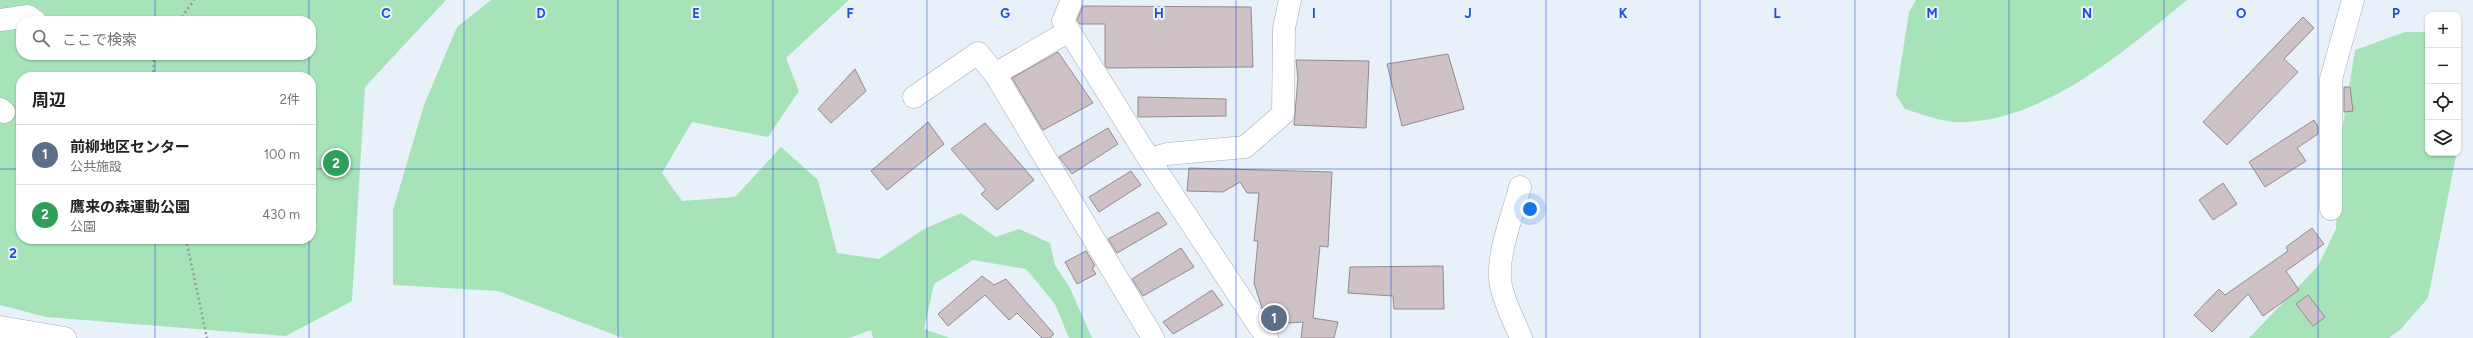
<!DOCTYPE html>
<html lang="ja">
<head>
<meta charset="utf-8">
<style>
	body { margin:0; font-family:Figtree,"Noto Sans JP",sans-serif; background:#f6f6f6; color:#222 }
	.controls { position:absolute; right:12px; top:12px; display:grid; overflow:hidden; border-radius:8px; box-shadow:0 1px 3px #0004 }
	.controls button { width:36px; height:36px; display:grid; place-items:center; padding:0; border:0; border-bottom:1px solid #e0e0e0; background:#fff; color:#222; font:20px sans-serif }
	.you { position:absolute; left:1530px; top:209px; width:14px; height:14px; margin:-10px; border:3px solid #fff; border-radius:50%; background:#1a73e8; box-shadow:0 0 0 6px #1a73e833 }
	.badge { display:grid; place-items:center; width:26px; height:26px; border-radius:50%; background:#111827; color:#fff; font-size:13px; font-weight:700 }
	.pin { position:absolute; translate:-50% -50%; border:2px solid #fff; box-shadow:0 1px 4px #0006 }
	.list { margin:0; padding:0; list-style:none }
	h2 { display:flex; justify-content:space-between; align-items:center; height:52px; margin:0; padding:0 16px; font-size:17px }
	h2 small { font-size:13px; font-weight:400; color:#767676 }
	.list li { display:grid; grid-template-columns:26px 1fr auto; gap:12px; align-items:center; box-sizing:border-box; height:60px; padding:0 16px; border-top:1px solid #e0e0e0 }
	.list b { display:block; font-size:15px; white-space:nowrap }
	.list p { margin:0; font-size:13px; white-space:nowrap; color:#767676 }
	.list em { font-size:13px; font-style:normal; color:#767676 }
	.icon { flex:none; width:22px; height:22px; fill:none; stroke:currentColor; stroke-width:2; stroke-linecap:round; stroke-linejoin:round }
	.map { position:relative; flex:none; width:2473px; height:338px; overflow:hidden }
	.search { position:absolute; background:#fff; box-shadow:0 1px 3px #0004; left:16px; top:16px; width:300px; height:44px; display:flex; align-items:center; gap:10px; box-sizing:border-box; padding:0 14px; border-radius:16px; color:#767676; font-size:15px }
	.panel { position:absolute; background:#fff; box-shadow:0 1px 3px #0004; left:16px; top:72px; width:300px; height:172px; border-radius:16px }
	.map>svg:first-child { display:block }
	.green { fill:#a6e3b9; fill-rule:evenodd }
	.building { fill:#cec2c7; stroke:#95898e }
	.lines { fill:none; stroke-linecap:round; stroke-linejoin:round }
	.minor-casing { stroke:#a3abb4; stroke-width:23 }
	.major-casing { stroke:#a3abb4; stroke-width:23 }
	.path { stroke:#939aa1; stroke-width:2.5; stroke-dasharray:2 3; stroke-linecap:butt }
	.minor { stroke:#fff; stroke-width:22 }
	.major { stroke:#fff; stroke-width:22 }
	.grid { fill:none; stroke:#1d4ed8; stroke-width:1; stroke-opacity:0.55 }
	.grid-label { font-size:13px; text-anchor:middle; font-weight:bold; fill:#1d4ed8; stroke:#e8f1fa; stroke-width:4; stroke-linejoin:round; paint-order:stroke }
</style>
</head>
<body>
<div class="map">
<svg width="2473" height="338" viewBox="0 0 2473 338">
	<rect width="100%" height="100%" fill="#e8f1fa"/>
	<!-- green -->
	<g class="green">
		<path d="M 0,0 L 446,0 L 365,87 L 352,301 L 286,336 L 46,317 L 0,305 ZM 21,21 L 311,21 L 311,55 L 21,55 ZM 21,77 L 311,77 L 311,239 L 21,239 Z"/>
		<path d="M 491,0 L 849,0 L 786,58 L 799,91 L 768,137 L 692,122 L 662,173 L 682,201 L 735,197 L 781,147 L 818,180 L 837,253 L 879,259 L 924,229 L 961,213 L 996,237 L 1019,229 L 1050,243 L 1055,265 L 1070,288 L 1092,338 L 1069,338 L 1055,304 L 1026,269 L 973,260 L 934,284 L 924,329 L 950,338 L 873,338 L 871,330 L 849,338 L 623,338 L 498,291 L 393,285 L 393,210 L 424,105 L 457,27 Z"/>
		<path d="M 1916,0 L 2187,0 C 2126,50 2043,122 1961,122 C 1943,123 1922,114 1905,109 L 1896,95 L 1909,12 Z"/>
		<path d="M 2405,32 L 2428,32 L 2428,153 L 2455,153 L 2456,156 L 2428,298 L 2400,330 L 2389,338 L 2249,338 L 2318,266 L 2336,229 L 2341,137 L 2355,50 Z"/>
	</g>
	<!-- building -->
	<g class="building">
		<path d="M 1083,6 L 1251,7 L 1253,67 L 1107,68 L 1105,65 L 1105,24 L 1080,24 L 1077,20 Z"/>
		<path d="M 2303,17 L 2314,28 L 2284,59 L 2298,72 L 2227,145 L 2203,122 Z"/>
		<path d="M 1058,52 L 1093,103 L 1043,130 L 1012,78 Z"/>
		<path d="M 1448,54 L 1464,109 L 1402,126 L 1387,64 Z"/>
		<path d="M 1296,60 L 1369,61 L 1366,128 L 1294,125 L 1298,78 Z"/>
		<path d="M 855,69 L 866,91 L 831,123 L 818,109 Z"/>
		<path d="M 2344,87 L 2350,87 L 2353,111 L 2344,112 Z"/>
		<path d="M 1138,97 L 1226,99 L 1226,116 L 1138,117 Z"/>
		<path d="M 2314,120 L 2318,127 L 2318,134 L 2297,148 L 2306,161 L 2265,187 L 2249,162 Z"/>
		<path d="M 928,122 L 944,144 L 887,190 L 871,171 Z"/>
		<path d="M 985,123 L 1034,180 L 997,210 L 981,194 L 986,190 L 951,149 Z"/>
		<path d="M 1108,128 L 1118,144 L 1072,174 L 1059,157 Z"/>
		<path d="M 1189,168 L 1332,172 L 1328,247 L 1320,246 L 1313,318 L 1338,322 L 1334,338 L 1301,338 L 1303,322 L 1272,324 L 1262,308 L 1254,283 L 1258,241 L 1254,241 L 1259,193 L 1247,193 L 1240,182 L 1223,192 L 1187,191 Z"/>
		<path d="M 1131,171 L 1141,185 L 1099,212 L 1089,197 Z"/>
		<path d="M 2223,183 L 2237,204 L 2213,220 L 2199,200 Z"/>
		<path d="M 1158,212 L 1167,224 L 1117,253 L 1108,239 Z"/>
		<path d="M 2312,228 L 2324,244 L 2286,271 L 2299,290 L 2263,316 L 2248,294 L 2212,332 L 2194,315 L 2219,289 L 2225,295 L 2288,251 L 2286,247 Z"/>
		<path d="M 1181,248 L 1194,267 L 1143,296 L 1132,279 Z"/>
		<path d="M 1086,251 L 1095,266 L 1092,268 L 1096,274 L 1077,284 L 1065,262 Z"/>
		<path d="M 1443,266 L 1444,309 L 1394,309 L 1393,296 L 1348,293 L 1350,267 Z"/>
		<path d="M 982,276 L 994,285 L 1006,279 L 1054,334 L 1050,338 L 1042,338 L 1017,313 L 1009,320 L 985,295 L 948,326 L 938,314 Z"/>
		<path d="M 1212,290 L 1223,305 L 1173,334 L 1163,322 Z"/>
		<path d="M 2308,295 L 2325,317 L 2313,326 L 2296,304 Z"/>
	</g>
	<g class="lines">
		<defs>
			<g id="minor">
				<path d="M 1072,0 L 1063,21 L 1149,159"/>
				<path d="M 0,20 L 28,16 L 35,21"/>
				<path d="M 995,74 L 1069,31"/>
				<path d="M 914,97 L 978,53 L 995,74 L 1153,338"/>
				<path d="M 0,109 L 4,112"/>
				<path d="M 1520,187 C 1513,215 1495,258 1501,286 C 1505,304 1514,321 1521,338"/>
				<path d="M 2331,209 L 2331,79 L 2353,0"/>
				<path d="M 1267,338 L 1149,159 L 1167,154 L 1245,147 L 1283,114 L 1284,28 L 1290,0"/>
			</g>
			<path id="major" d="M 0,327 L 65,338"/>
		</defs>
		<!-- minor casing -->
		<use href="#minor" class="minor-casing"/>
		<!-- major casing -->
		<use href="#major" class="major-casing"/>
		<!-- path -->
		<g class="path">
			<path d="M 179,21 L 194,0"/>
			<path d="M 153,77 L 154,55"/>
			<path d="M 186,239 L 207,338"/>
		</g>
		<!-- minor -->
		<use href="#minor" class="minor"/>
		<!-- major -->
		<use href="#major" class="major"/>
	</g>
	<!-- grid -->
	<path class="grid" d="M 155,0 L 155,21M 309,0 L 309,21M 464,0 L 464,338M 618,0 L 618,338M 773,0 L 773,338M 927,0 L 927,338M 1082,0 L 1082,338M 1236,0 L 1236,338M 1391,0 L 1391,338M 1546,0 L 1546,338M 1700,0 L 1700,338M 1855,0 L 1855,338M 2009,0 L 2009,338M 2164,0 L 2164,338M 2318,0 L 2318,338M 155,55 L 155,77M 309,55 L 309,77M 0,169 L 21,169M 311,169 L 2473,169M 155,239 L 155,338M 309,239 L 309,338"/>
	<g class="grid-label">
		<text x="386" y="18">C</text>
		<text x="541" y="18">D</text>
		<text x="696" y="18">E</text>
		<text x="850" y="18">F</text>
		<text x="1005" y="18">G</text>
		<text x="1159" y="18">H</text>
		<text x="1314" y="18">I</text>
		<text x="1468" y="18">J</text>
		<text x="1623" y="18">K</text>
		<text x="1777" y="18">L</text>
		<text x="1932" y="18">M</text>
		<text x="2087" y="18">N</text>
		<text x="2241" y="18">O</text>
		<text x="2396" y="18">P</text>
		<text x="13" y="258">2</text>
	</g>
</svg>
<div class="controls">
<button>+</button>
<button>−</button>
<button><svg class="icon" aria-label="locate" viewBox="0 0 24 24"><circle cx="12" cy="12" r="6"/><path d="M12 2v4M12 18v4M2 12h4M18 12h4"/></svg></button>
<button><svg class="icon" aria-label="layers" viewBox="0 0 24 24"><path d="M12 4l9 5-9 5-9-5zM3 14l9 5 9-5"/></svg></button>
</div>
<div class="you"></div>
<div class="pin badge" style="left:1274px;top:318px;background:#5c6f8a">1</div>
<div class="pin badge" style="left:336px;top:163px;background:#2e9e5b">2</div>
<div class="search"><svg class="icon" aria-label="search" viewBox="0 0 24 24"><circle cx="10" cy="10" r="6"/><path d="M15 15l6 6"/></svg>ここで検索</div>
<section class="panel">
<h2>周辺<small>2件</small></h2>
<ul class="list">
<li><span class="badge" style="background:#5c6f8a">1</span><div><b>前柳地区センター</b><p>公共施設</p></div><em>100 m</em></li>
<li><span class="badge" style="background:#2e9e5b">2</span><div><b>鷹来の森運動公園</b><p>公園</p></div><em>430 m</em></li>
</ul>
</section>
</div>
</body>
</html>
